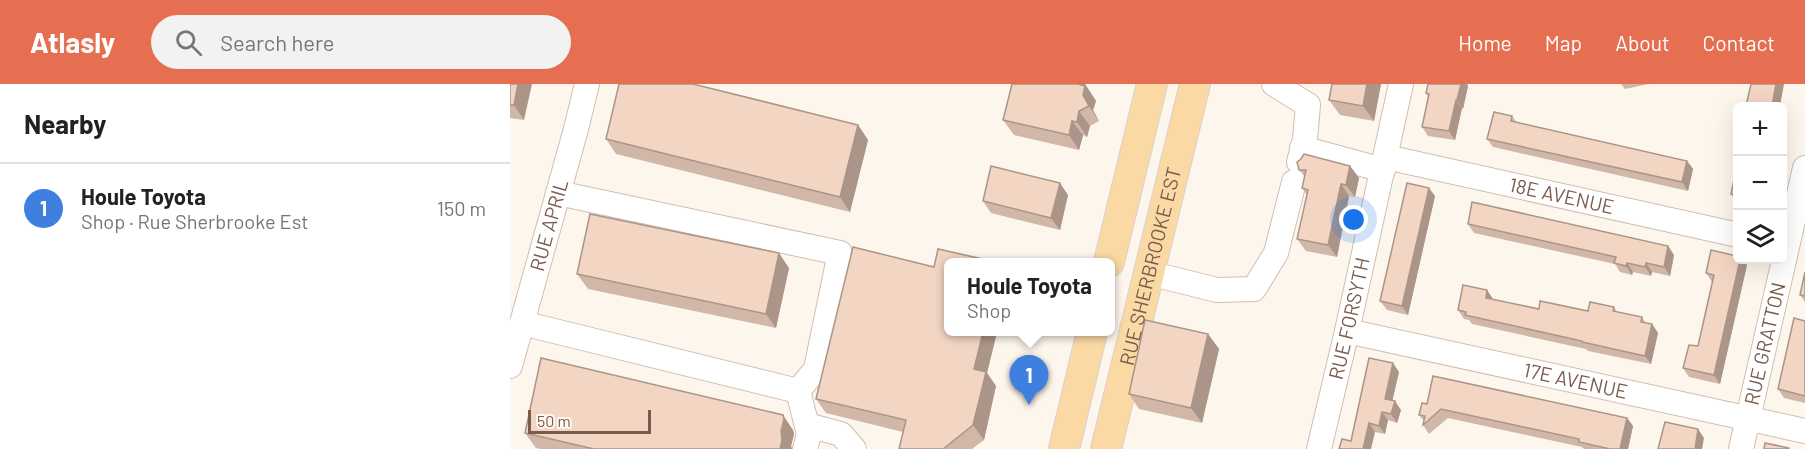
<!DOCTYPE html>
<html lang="en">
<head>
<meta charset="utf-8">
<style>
	body { margin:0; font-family:Barlow,sans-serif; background:#f2f2f2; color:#222 }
	.controls { position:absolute; right:18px; top:18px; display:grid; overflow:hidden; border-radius:9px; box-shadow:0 6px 24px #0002 }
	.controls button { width:54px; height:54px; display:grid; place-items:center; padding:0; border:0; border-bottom:2px solid #e0e0e0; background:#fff; color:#222; font:30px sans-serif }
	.scale { position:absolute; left:18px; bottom:15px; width:123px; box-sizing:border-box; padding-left:6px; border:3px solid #7a5c4d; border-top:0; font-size:16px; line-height:21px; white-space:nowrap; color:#7a5c4d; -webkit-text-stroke:4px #fffaf3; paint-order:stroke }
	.you { position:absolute; left:844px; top:136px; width:21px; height:21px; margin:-15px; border:4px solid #fff; border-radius:50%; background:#1a73e8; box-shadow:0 0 0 9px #1a73e833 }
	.badge { display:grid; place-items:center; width:39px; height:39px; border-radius:50%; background:#e76f51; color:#fff; font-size:20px; font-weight:700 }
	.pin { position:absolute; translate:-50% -50px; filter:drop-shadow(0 2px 3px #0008) }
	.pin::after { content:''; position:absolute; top:32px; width:21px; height:18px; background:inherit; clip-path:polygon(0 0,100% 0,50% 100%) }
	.popup { position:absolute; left:434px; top:174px; width:171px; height:78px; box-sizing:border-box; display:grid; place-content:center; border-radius:9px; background:#fff; filter:drop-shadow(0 2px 4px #0005); font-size:20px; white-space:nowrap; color:#767676 }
	.popup b { font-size:22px; color:#222 }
	.popup::after { content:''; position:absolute; left:50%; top:100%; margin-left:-12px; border:12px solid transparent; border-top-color:#fff }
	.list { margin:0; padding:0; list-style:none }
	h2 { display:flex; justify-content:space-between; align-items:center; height:78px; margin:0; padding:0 24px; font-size:26px }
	h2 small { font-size:20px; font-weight:400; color:#767676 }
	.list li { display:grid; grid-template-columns:39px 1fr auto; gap:18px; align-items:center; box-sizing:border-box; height:90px; padding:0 24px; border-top:2px solid #e0e0e0 }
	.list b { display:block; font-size:22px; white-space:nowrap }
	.list p { margin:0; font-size:20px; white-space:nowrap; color:#767676 }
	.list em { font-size:20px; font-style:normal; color:#767676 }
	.icon { flex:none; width:33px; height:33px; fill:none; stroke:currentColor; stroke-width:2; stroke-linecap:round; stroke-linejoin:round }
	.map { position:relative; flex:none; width:1295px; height:365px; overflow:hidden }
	header { display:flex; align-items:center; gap:36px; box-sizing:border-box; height:84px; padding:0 30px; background:#e76f51; color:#fff }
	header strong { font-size:28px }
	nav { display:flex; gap:33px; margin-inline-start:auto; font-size:21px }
	.search { width:420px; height:54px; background:#f2f2f2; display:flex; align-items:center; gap:15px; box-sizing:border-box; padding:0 21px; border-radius:33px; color:#767676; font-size:22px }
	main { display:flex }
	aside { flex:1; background:#fff }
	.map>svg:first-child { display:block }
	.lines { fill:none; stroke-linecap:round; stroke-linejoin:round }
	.minor-casing { stroke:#d1beb0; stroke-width:26 }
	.major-casing { stroke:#dad1cd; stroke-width:32 }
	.minor { stroke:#fff; stroke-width:24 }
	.major { stroke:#fbd9a5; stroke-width:30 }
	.wall { fill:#d1b7a8 }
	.shaded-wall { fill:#aa9588 }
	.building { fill:#f3d5c3; stroke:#aa9588; stroke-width:1.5 }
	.labels { text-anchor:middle; stroke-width:4.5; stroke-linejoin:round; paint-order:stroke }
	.street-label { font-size:20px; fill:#7a5c4d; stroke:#fffaf3 }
</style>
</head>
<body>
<header>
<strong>Atlasly</strong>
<div class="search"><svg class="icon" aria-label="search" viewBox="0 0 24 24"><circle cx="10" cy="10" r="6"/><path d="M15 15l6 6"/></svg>Search here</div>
<nav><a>Home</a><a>Map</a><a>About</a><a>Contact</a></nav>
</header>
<main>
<aside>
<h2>Nearby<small></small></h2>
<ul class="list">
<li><span class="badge" style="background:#3f7fe0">1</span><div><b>Houle Toyota</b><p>Shop · Rue Sherbrooke Est</p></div><em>150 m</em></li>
</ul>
</aside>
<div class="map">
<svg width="1295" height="365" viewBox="0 0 1295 365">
	<rect width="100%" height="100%" fill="#fdf6ec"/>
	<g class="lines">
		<defs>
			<g id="minor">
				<path d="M 764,0 L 798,21 L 795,55 L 789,78"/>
				<path d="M 792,64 L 873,86"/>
				<path id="s1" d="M 876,73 L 1228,151"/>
				<path d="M 639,189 L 707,206 L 744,205 L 766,169 L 784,98"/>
				<path d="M 12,239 L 288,307 L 306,285 L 330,169 L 48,109"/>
				<path id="s2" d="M 837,247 L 1295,347"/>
				<path id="s3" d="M 0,282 L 66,45 L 77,0"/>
				<path d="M 288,307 L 299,350 L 295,365"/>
				<path d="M 297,341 L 331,350 L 344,365"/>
				<path id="s4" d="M 809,365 L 837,247 L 891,0"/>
				<path id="s5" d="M 1231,365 L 1295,84"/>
			</g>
			<g id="major">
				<path d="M 599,178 L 642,0"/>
				<path d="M 554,365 L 582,248"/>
				<path id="s6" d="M 596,365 L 685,0"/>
			</g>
		</defs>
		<!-- minor casing -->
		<use href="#minor" class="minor-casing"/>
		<!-- major casing -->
		<use href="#major" class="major-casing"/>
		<!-- minor -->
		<use href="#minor" class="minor"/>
		<!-- major -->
		<use href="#major" class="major"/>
	</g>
	<!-- wall -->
	<g class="wall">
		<path d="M 0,0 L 14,36 L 0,34 Z"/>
		<path d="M 502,0 L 575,0 L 586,17 L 583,26 L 589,37 L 580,42 L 577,53 L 573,51 L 569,66 L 504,51 L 493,36 Z"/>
		<path d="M 871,0 L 864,37 L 830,31 L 819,16 Z"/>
		<path d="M 918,0 L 957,0 L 958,2 L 953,25 L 952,24 L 945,56 L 918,52 L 912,43 L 918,13 L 916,9 Z"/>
		<path d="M 1111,0 L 1139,0 L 1115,5 Z"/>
		<path d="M 1002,32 L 1007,39 L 1177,77 L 1183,85 L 1178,107 L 983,63 L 977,55 Z"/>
		<path d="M 348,41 L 358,56 L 340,128 L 106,70 L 96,55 Z"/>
		<path d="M 840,82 L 849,94 L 845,113 L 839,112 L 827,173 L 796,167 L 787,155 L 797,111 L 792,104 L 795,93 L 789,86 Z"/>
		<path d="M 1227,82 L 1227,119 L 1221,110 Z"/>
		<path d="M 558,111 L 550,146 L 481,129 L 473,117 Z"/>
		<path d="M 925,112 L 898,231 L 877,226 L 870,217 Z"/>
		<path d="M 958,140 L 1158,162 L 1164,171 L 1160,192 L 1142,188 L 1141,192 L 1123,188 L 1122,191 L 1110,188 L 1105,180 L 964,149 Z"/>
		<path d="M 1227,176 L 1233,176 L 1237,181 L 1210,300 L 1179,293 L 1173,284 L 1188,262 L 1202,198 L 1196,189 Z"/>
		<path d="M 424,183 L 438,248 L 487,248 L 477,289 L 486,302 L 474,356 L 462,365 L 389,365 L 393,348 L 316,329 L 306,315 Z"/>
		<path d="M 279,184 L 266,244 L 78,205 L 67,190 Z"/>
		<path d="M 1295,188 L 1295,218 L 1290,211 Z"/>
		<path d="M 983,215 L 1029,225 L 1078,227 L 1104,223 L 1107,228 L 1132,233 L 1136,239 L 1142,240 L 1148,249 L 1141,280 L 1078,267 L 1076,265 L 962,240 L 959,236 L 954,235 L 948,226 Z"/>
		<path d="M 1295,237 L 1295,319 L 1274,314 L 1268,305 Z"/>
		<path d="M 698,250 L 709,265 L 692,339 L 629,325 L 619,310 Z"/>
		<path d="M 889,288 L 882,316 L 891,326 L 887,339 L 878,336 L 875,350 L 865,348 L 841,357 Z"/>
		<path d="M 917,320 L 1117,334 L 1123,342 L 1118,365 L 1074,365 L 1072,363 L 938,334 L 919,350 L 913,341 L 914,337 L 909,331 Z"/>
		<path d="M 283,346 L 284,350 L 281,362 L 282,365 L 31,365 L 26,364 L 15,349 Z"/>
	</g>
	<!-- shaded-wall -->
	<g class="shaded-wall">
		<path d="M 8,0 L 22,0 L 14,36 L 4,21 Z"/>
		<path d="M 568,0 L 575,0 L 586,17 L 583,26 L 589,37 L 579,22 Z"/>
		<path d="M 857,0 L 871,0 L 864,37 L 853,22 Z"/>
		<path d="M 951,0 L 957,0 L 958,2 L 953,25 L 947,16 Z"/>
		<path d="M 1266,0 L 1274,0 L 1270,22 L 1262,22 Z"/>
		<path d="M 946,16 L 952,24 L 945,56 L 939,47 Z"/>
		<path d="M 569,27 L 580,42 L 577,53 L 567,38 Z"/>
		<path d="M 562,37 L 573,51 L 569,66 L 559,51 Z"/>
		<path d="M 348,41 L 358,56 L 340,128 L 330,113 Z"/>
		<path d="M 1177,77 L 1183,85 L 1178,107 L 1172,98 Z"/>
		<path d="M 840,82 L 849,94 L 845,113 L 836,101 Z"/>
		<path d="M 550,99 L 558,111 L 550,146 L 541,134 Z"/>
		<path d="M 831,100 L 839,112 L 827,173 L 818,161 Z"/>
		<path d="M 919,104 L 925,112 L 898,231 L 892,222 Z"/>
		<path d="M 1158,162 L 1164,171 L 1160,192 L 1154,183 Z"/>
		<path d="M 269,169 L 279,184 L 266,244 L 256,230 Z"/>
		<path d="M 1230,176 L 1233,176 L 1237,181 L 1210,300 L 1204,291 Z"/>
		<path d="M 1117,179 L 1123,188 L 1122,191 L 1116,182 Z"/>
		<path d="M 1136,179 L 1142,188 L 1141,192 L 1135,183 Z"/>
		<path d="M 977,206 L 983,215 L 976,214 Z"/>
		<path d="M 1142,240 L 1148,249 L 1141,280 L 1135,272 Z"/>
		<path d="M 473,248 L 487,248 L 477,289 L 486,302 L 474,356 L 463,341 L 464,285 Z"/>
		<path d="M 698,250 L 709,265 L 692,339 L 681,324 Z"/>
		<path d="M 883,279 L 889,288 L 881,323 L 875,315 Z"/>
		<path d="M 885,317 L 891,326 L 887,339 L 881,330 Z"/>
		<path d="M 872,328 L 878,336 L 875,350 L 869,342 Z"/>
		<path d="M 273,331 L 283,346 L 284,350 L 281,362 L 282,365 L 270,365 L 271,347 Z"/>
		<path d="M 1117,334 L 1123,342 L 1118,365 L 1110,365 Z"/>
		<path d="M 859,339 L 865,348 L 861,365 L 853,365 Z"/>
		<path d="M 1188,345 L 1194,354 L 1192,365 L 1185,365 Z"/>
	</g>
	<!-- building -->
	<g class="building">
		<path d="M 0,0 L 8,0 L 4,21 L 0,21 Z"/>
		<path d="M 109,0 L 183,0 L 348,41 L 330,113 L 96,55 Z"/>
		<path d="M 502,0 L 568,0 L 575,2 L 573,11 L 579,22 L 569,27 L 567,38 L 562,37 L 559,51 L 493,36 Z"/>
		<path d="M 822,0 L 857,0 L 853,22 L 819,16 Z"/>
		<path d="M 918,0 L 951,0 L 947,16 L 946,16 L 939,47 L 912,43 L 919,10 L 916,9 Z"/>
		<path d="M 1241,0 L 1266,0 L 1262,22 L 1236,22 Z"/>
		<path d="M 984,28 L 1002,32 L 1001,37 L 1177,77 L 1172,98 L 977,55 Z"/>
		<path d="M 794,70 L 840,82 L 836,101 L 831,100 L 818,161 L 787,155 L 798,106 L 792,104 L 796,86 L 789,86 L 787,78 L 791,75 Z"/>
		<path d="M 481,82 L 550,99 L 541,134 L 473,117 Z"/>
		<path d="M 1227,82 L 1227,112 L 1221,110 Z"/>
		<path d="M 897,99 L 919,104 L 892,222 L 870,217 Z"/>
		<path d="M 962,118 L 1158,162 L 1154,183 L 1136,179 L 1135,183 L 1117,179 L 1116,182 L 1104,179 L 1106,173 L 958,140 Z"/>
		<path d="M 80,130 L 269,169 L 256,230 L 67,190 Z"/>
		<path d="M 343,163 L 424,183 L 428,165 L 486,178 L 438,178 L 438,248 L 473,248 L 464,285 L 476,288 L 463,341 L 433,365 L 389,365 L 396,336 L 306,315 Z"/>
		<path d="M 1201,166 L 1227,172 L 1227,176 L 1230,176 L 1204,291 L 1173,284 L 1179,261 L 1188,262 L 1204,191 L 1196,189 Z"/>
		<path d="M 1295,188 L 1295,212 L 1290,211 Z"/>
		<path d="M 953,201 L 977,206 L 976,214 L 1029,225 L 1030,217 L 1078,227 L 1080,218 L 1104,223 L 1103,227 L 1132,233 L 1131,238 L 1142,240 L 1135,272 L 1072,258 L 1072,257 L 955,231 L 956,228 L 948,226 Z"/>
		<path d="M 1284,234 L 1295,237 L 1295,312 L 1268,305 Z"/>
		<path d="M 635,236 L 698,250 L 681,324 L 619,310 Z"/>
		<path d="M 31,274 L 273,331 L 274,335 L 271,347 L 272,356 L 270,365 L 84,365 L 15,349 Z"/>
		<path d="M 859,274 L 883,279 L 875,315 L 885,317 L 881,330 L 872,328 L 869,342 L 859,339 L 853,365 L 829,365 L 832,355 L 841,357 Z"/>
		<path d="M 923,292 L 1117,334 L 1110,365 L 1100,365 L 1069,358 L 1069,355 L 931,325 L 913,341 L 915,332 L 909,331 L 912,319 L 917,320 Z"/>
		<path d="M 1155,338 L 1188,345 L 1185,365 L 1148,365 Z"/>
		<path d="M 1255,359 L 1279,364 L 1279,365 L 1254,365 Z"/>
	</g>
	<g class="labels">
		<!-- street labels -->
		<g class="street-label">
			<text dy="7" stroke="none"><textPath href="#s1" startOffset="180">18E AVENUE</textPath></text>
			<text dy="7" stroke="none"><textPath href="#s3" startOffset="146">RUE APRIL</textPath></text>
			<text dy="7" stroke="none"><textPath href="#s6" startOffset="188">RUE SHERBROOKE EST</textPath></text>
			<text dy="7" stroke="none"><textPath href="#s4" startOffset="134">RUE FORSYTH</textPath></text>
			<text dy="7" stroke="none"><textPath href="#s5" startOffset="108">RUE GRATTON</textPath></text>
			<text dy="7" stroke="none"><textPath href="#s2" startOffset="234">17E AVENUE</textPath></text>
		</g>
	</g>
</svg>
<div class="controls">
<button>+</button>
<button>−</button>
<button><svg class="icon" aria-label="layers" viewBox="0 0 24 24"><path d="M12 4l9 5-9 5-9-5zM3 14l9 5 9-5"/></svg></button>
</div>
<div class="scale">50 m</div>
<div class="you"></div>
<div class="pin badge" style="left:519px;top:321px;background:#3f7fe0">1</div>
<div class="popup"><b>Houle Toyota</b>Shop</div>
</div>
</main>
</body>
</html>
